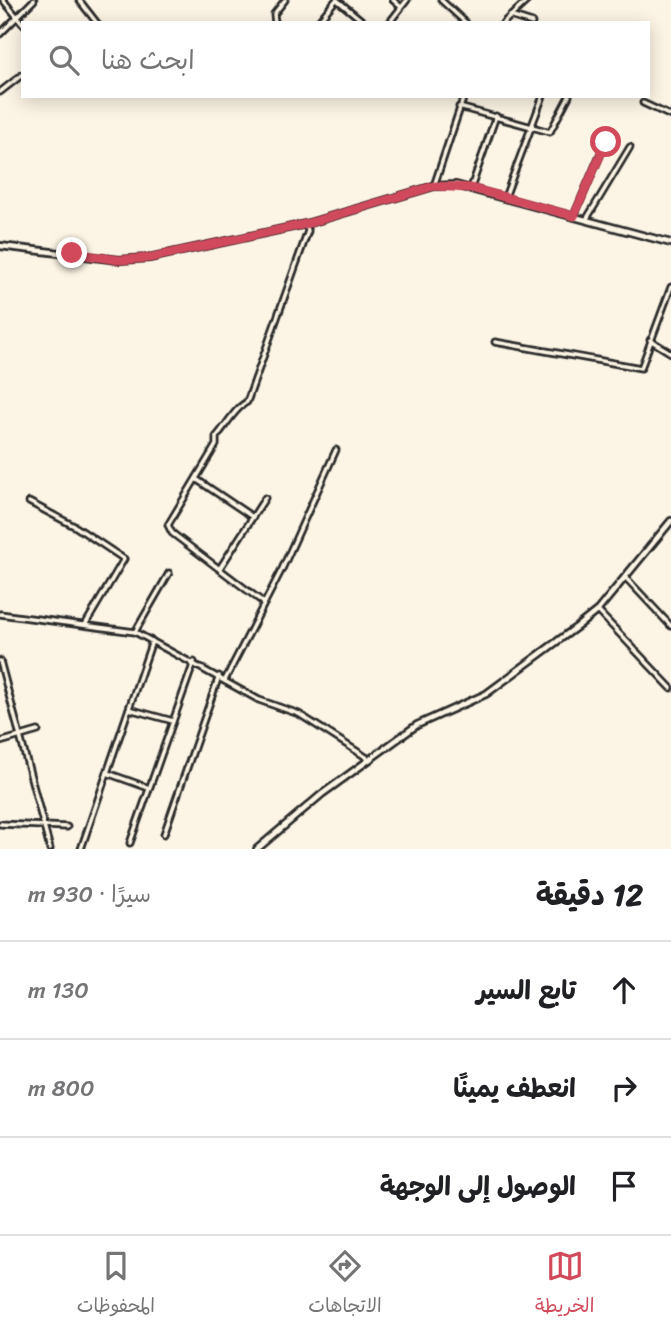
<!DOCTYPE html>
<html lang="ar">
<head>
<meta charset="utf-8">
<style>
	body { margin:0; font-family:Sriracha,"Playpen Sans Arabic",sans-serif; background:#f2f2f2; color:#202124; direction:rtl }
	.stop { position:absolute; width:21px; height:21px; margin:-16px; border:5px solid #d1495b; border-radius:50%; background:#fff }
	.stop.end { background:#d1495b; border-color:#fff; box-shadow:0 2px 7px #0008 }
	.list { margin:0; padding:0; list-style:none }
	h2 { display:flex; justify-content:space-between; align-items:center; height:91px; margin:0; padding:0 28px; font-size:30px }
	h2 small { font-size:23px; font-weight:400; color:#757577 }
	.list li { display:grid; grid-template-columns:46px 1fr auto; gap:21px; align-items:center; box-sizing:border-box; height:98px; padding:0 28px; border-top:2px solid #e0e0e0 }
	.list b { display:block; font-size:26px; white-space:nowrap }
	.list em { font-size:23px; font-style:normal; color:#757577 }
	.icon { flex:none; width:38px; height:38px; fill:none; stroke:currentColor; stroke-width:2; stroke-linecap:round; stroke-linejoin:round }
	.map { position:relative; flex:none; width:671px; height:849px; overflow:hidden; direction:ltr }
	.search { position:absolute; background:#fff; box-shadow:0 4px 18px #0003; left:21px; right:21px; top:21px; height:77px; display:flex; align-items:center; gap:18px; box-sizing:border-box; padding:0 24px; border-radius:0px; color:#757577; font-size:26px }
	.sheet { height:385px; background:#fff }
	nav { display:flex; justify-content:space-around; align-items:center; box-sizing:border-box; height:98px; border-top:2px solid #e0e0e0; background:#fff; font-size:19px; color:#757577 }
	nav a { display:grid; justify-items:center; gap:4px }
	nav .on { color:#d1495b }
	.map>svg:first-child { display:block }
	.lines { fill:none; stroke-linecap:round; stroke-linejoin:round }
	.street-casing { stroke:#2b2b2b; stroke-width:9 }
	.secondary-casing { stroke:#2b2b2b; stroke-width:10 }
	.street { stroke:#fcf5e5; stroke-width:3.5 }
	.secondary { stroke:#fcf5e5; stroke-width:4.5 }
	.route { stroke:#d1495b; stroke-width:9 }
</style>
</head>
<body>
<div class="map">
<svg width="671" height="849" viewBox="0 0 671 849">
	<rect width="100%" height="100%" fill="#fcf5e5"/>
	<filter id="ink" filterUnits="userSpaceOnUse"><feTurbulence type="fractalNoise" baseFrequency=".0143" numOctaves="2"/><feDisplacementMap in="SourceGraphic" scale="14" xChannelSelector="R" yChannelSelector="G"/><feConvolveMatrix kernelMatrix="1 2 1 2 8 2 1 2 1" color-interpolation-filters="sRGB"/></filter>
	<g filter="url(#ink)">
		<g class="lines">
			<defs>
				<g id="street">
					<path d="M 3,0 L 23,24"/>
					<path d="M 79,0 L 97,23"/>
					<path d="M 337,0 L 365,23"/>
					<path d="M 393,0 L 401,7"/>
					<path d="M 441,0 L 466,23"/>
					<path d="M 510,16 L 532,23"/>
					<path d="M 275,23 L 274,14 L 285,0"/>
					<path d="M 317,23 L 336,0"/>
					<path d="M 389,23 L 407,0"/>
					<path d="M 503,23 L 528,0"/>
					<path d="M 0,34 L 34,0"/>
					<path d="M 0,92 L 23,74"/>
					<path d="M 643,103 L 671,116"/>
					<path d="M 459,107 L 550,132 L 569,96"/>
					<path d="M 434,186 L 464,96"/>
					<path d="M 471,188 L 496,116"/>
					<path d="M 505,197 L 543,96"/>
					<path d="M 574,216 L 606,141"/>
					<path d="M 586,220 L 630,147"/>
					<path d="M 650,340 L 671,353"/>
					<path d="M 495,342 L 641,368 L 671,287"/>
					<path d="M 196,479 L 251,516"/>
					<path d="M 29,502 L 76,527 L 124,559 L 85,625"/>
					<path d="M 220,568 L 265,498"/>
					<path d="M 625,577 L 671,626"/>
					<path d="M 264,603 L 172,533 L 168,525 L 216,445 L 216,437 C 226,426 235,408 247,402 L 308,231 L 306,224"/>
					<path d="M 598,611 L 671,688"/>
					<path d="M 0,614 L 135,632 L 259,700 L 299,714 L 369,759"/>
					<path d="M 135,632 L 169,573"/>
					<path d="M 0,661 L 50,849"/>
					<path d="M 225,680 L 282,569 L 336,450"/>
					<path d="M 129,709 L 173,721"/>
					<path d="M 0,742 L 38,731"/>
					<path d="M 107,773 L 149,788"/>
					<path d="M 0,824 L 67,827"/>
					<path d="M 164,834 L 219,676"/>
					<path d="M 130,843 L 194,662"/>
					<path d="M 81,849 L 152,641"/>
				</g>
				<g id="secondary">
					<path d="M 0,246 L 119,260 L 149,258 L 306,224 L 434,186 L 456,185 L 671,243"/>
					<path d="M 257,849 L 322,794 L 417,725 L 486,694 L 578,626 L 598,610 L 671,521"/>
				</g>
			</defs>
			<!-- street casing -->
			<use href="#street" class="street-casing"/>
			<!-- secondary casing -->
			<use href="#secondary" class="secondary-casing"/>
			<!-- street -->
			<use href="#street" class="street"/>
			<!-- secondary -->
			<use href="#secondary" class="secondary"/>
		</g>
	</g>
	<g class="lines" filter="url(#ink)">
		<!-- route -->
		<path class="route" d="M 72,253 L 119,260 L 149,258 L 306,224 L 434,186 L 471,188 L 574,216 L 606,142"/>
	</g>
</svg>
<div class="stop" style="left:606px;top:142px"></div>
<div class="stop end" style="left:72px;top:253px"></div>
<div class="search"><svg class="icon" aria-label="search" viewBox="0 0 24 24"><circle cx="10" cy="10" r="6"/><path d="M15 15l6 6"/></svg>ابحث هنا</div>
</div>
<section class="sheet">
<h2>12 دقيقة<small>سيرًا · 930 m</small></h2>
<ul class="list">
<li><svg class="icon" aria-label="ahead" viewBox="0 0 24 24"><path d="M12 20V5M6 11l6-6 6 6"/></svg><div><b>تابع السير</b></div><em>130 m</em></li>
<li><svg class="icon" aria-label="right" viewBox="0 0 24 24"><path d="M7 20v-9h11M14 6l5 5-5 5"/></svg><div><b>انعطف يمينًا</b></div><em>800 m</em></li>
<li><svg class="icon" aria-label="arrive" viewBox="0 0 24 24"><path d="M6 21V4h12l-3 4 3 4H6"/></svg><div><b>الوصول إلى الوجهة</b></div></li>
</ul>
</section>
<nav>
<a class="on"><svg class="icon" aria-label="map" viewBox="0 0 24 24"><path d="M3 6l6-2 6 2 6-2v14l-6 2-6-2-6 2zM9 4v14M15 6v14"/></svg>الخريطة</a>
<a><svg class="icon" aria-label="directions" viewBox="0 0 24 24"><path d="M12 3l9 9-9 9-9-9zM9 14v-3h6M13 9l2 2-2 2"/></svg>الاتجاهات</a>
<a><svg class="icon" aria-label="saved" viewBox="0 0 24 24"><path d="M7 4h10v16l-5-4-5 4z"/></svg>المحفوظات</a>
</nav>
</body>
</html>
